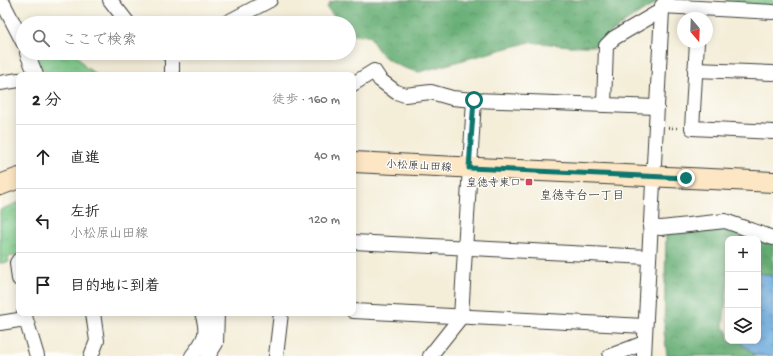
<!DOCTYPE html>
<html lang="ja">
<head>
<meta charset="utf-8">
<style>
	body { margin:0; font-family:"Gochi Hand","Klee One",sans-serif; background:#f6f6f6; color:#222 }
	.controls { position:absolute; right:12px; bottom:12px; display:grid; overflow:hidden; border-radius:8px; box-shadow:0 2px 10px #0003 }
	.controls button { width:36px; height:36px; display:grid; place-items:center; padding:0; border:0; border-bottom:1px solid #e0e0e0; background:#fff; color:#222; font:20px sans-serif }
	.compass { position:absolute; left:677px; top:12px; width:36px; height:36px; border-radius:50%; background:#fff; box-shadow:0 2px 10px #0003; rotate:161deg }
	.stop { position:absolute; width:12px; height:12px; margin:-9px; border:3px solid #0f766e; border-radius:50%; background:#fff }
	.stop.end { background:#0f766e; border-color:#fff; box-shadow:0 1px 4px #0008 }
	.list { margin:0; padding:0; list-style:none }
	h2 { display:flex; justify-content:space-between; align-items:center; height:52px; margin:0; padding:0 16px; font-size:17px }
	h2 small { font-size:13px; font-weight:400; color:#767676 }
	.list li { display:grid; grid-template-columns:26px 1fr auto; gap:12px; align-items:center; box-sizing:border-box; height:64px; padding:0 16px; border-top:1px solid #e0e0e0 }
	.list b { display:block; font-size:15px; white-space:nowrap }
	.list p { margin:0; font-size:13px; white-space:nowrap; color:#767676 }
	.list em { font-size:13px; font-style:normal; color:#767676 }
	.icon { flex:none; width:22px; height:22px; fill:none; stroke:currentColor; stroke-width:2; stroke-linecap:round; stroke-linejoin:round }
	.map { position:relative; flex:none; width:773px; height:356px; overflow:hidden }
	.search { position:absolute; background:#fff; box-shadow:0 2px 10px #0003; left:16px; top:16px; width:340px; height:44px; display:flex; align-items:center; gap:10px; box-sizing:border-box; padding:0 14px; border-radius:22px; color:#767676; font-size:15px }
	.panel { position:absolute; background:#fff; box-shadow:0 2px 10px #0003; left:16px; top:72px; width:340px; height:244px; border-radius:8px }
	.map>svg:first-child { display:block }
	.forest { fill:url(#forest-crowns); stroke:#416548 }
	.park { fill:url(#park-crowns); stroke:#4c7352 }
	.water { fill:url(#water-ripples); stroke:#44637d }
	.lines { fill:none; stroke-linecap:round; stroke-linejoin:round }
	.street-casing { stroke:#3c3c38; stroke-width:16 }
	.secondary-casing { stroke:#3c3c38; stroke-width:22 }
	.path { stroke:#3c3c38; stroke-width:2.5; stroke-dasharray:1 3; stroke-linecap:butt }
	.street { stroke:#fff; stroke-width:14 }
	.secondary { stroke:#fce6c4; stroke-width:20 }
	.route { stroke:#0f766e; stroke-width:5 }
	.poi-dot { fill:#d1495b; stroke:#fdfcf7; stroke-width:1.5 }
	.labels { text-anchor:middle; stroke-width:3; stroke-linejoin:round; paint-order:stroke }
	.street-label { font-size:11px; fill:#1c1c1c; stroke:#fdfcf7 }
	.poi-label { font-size:11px; fill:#1c1c1c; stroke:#fdfcf7; text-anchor:end }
	.neighbourhood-label { font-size:12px; fill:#1c1c1c; stroke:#fdfcf7 }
</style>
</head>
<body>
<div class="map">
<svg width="773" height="356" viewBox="0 0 773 356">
	<defs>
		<pattern id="forest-crowns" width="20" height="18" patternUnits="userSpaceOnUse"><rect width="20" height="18" fill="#66ae75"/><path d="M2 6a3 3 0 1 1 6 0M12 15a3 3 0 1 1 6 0" fill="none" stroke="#538d5f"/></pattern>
		<pattern id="park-crowns" width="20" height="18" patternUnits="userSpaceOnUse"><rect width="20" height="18" fill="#7dca89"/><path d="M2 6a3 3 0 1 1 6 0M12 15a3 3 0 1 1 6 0" fill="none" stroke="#6bad76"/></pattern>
		<pattern id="water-ripples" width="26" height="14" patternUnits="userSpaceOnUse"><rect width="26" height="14" fill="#6baade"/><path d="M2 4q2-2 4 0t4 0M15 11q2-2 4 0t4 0" fill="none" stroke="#578ab3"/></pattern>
	</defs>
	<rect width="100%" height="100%" fill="#fdfcf7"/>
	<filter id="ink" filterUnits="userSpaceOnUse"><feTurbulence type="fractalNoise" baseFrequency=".025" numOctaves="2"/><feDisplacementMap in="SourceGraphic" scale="8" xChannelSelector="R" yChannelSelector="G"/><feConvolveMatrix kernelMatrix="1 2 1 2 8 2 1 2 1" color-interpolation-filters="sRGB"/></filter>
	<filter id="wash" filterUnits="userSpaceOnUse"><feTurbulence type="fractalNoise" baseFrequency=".012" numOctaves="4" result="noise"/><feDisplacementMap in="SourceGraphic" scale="16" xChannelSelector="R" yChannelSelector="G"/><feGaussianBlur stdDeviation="0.9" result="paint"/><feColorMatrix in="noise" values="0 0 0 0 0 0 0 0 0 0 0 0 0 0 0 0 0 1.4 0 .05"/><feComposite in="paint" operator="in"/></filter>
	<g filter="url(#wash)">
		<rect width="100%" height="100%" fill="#f4eed9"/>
		<!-- forest -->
		<g class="forest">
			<path d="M 339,0 L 661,0 L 624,23 L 595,46 L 570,46 L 530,42 L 419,72 C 396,67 379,58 370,36 L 351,35 L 349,33 L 349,23 L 340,23 L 327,8 L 330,2 Z"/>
			<path d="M 724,224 L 773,240 L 773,276 L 758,273 L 758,239 L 728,239 L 728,282 L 723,326 L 728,331 L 728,341 L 739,341 L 756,356 L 667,356 L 664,332 L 666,233 Z"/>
		</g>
		<!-- park -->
		<g class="park">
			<path d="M 725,0 L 773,0 L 773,7 L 728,5 Z"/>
			<path d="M 33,53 L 76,53 L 84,66 L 97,75 C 82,75 51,79 40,68 C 37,64 35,57 33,53 Z"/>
			<path d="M 19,202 L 19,255 L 8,257 L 9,262 L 0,263 L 0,210 Z"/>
		</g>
		<!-- water -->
		<path class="water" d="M 758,273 L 773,276 L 773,356 L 756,356 L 739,341 L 758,341 Z"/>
	</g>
	<g filter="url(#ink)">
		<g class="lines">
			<defs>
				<g id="street">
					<path d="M 110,0 L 128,23"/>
					<path d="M 0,6 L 4,5 L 23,42"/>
					<path d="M 662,6 L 773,12"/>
					<path d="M 226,23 L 270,0"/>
					<path d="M 697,42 L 692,128 L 773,132"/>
					<path d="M 27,53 L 36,75"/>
					<path d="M 167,53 L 172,57 L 172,75"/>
					<path d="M 695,70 L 773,73"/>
					<path d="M 0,83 L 19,80"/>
					<path d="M 353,84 L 374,71 L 380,80 L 396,92 L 405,95 L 431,92 L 452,98 L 474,100 L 656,107"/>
					<path d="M 604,105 L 606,46 L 614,38 L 662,10"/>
					<path d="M 650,227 L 661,228 L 725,221 L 773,238"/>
					<path d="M 353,242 L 648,257"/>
					<path d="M 19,260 L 17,263 L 19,279"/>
					<path d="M 353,311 L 645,326"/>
					<path d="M 24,313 L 37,356"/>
					<path d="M 0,323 L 25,319"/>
					<path d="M 91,356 L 97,341 L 93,313"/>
					<path d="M 192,356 C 205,340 209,333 202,313"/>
					<path d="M 208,356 L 216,343 L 217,313"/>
					<path d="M 276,356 L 281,313"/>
					<path d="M 430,356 L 461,317 L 474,100"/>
					<path d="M 610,356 L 644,343"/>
					<path d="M 644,356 L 662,10 L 662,6 L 667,0"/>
				</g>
				<g id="secondary">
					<path d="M 353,162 L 773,182"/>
					<path d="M 0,185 L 19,178"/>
				</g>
			</defs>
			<!-- street casing -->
			<use href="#street" class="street-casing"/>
			<!-- secondary casing -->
			<use href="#secondary" class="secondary-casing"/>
			<!-- path -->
			<path class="path" d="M 668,128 L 679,128"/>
			<!-- street -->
			<use href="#street" class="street"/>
			<!-- secondary -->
			<use href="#secondary" class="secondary"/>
		</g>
	</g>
	<g class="lines" filter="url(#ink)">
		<!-- route -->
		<path class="route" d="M 474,100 L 469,168 L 686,178"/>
	</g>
	<!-- markers -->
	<rect class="poi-dot" x="525" y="178" width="8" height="8" rx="2"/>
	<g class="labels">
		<!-- street labels -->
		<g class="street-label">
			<text transform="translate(419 165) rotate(3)" y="4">小松原山田線</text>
		</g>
		<!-- poi labels -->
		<g class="poi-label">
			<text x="521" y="186">皇徳寺東口</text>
		</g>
		<!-- neighbourhood labels -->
		<g class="neighbourhood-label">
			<text x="582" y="199">皇徳寺台一丁目</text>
		</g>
	</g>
</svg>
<div class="controls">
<button>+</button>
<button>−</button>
<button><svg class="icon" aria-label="layers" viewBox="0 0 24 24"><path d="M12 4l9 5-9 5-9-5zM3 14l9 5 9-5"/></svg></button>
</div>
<svg class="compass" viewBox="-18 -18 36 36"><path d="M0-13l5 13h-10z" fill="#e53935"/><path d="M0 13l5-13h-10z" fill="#767676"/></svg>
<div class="stop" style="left:474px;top:100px"></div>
<div class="stop end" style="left:686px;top:178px"></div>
<div class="search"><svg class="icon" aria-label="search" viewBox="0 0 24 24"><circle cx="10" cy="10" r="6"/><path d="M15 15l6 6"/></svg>ここで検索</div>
<section class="panel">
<h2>2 分<small>徒歩 · 160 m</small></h2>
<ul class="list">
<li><svg class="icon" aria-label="ahead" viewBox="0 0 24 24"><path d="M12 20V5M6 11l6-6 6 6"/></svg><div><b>直進</b></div><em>40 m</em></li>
<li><svg class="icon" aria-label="left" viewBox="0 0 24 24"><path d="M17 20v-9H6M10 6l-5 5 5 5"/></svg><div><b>左折</b><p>小松原山田線</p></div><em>120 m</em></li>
<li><svg class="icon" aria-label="arrive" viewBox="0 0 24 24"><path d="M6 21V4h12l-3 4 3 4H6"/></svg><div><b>目的地に到着</b></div></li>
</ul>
</section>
</div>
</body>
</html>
